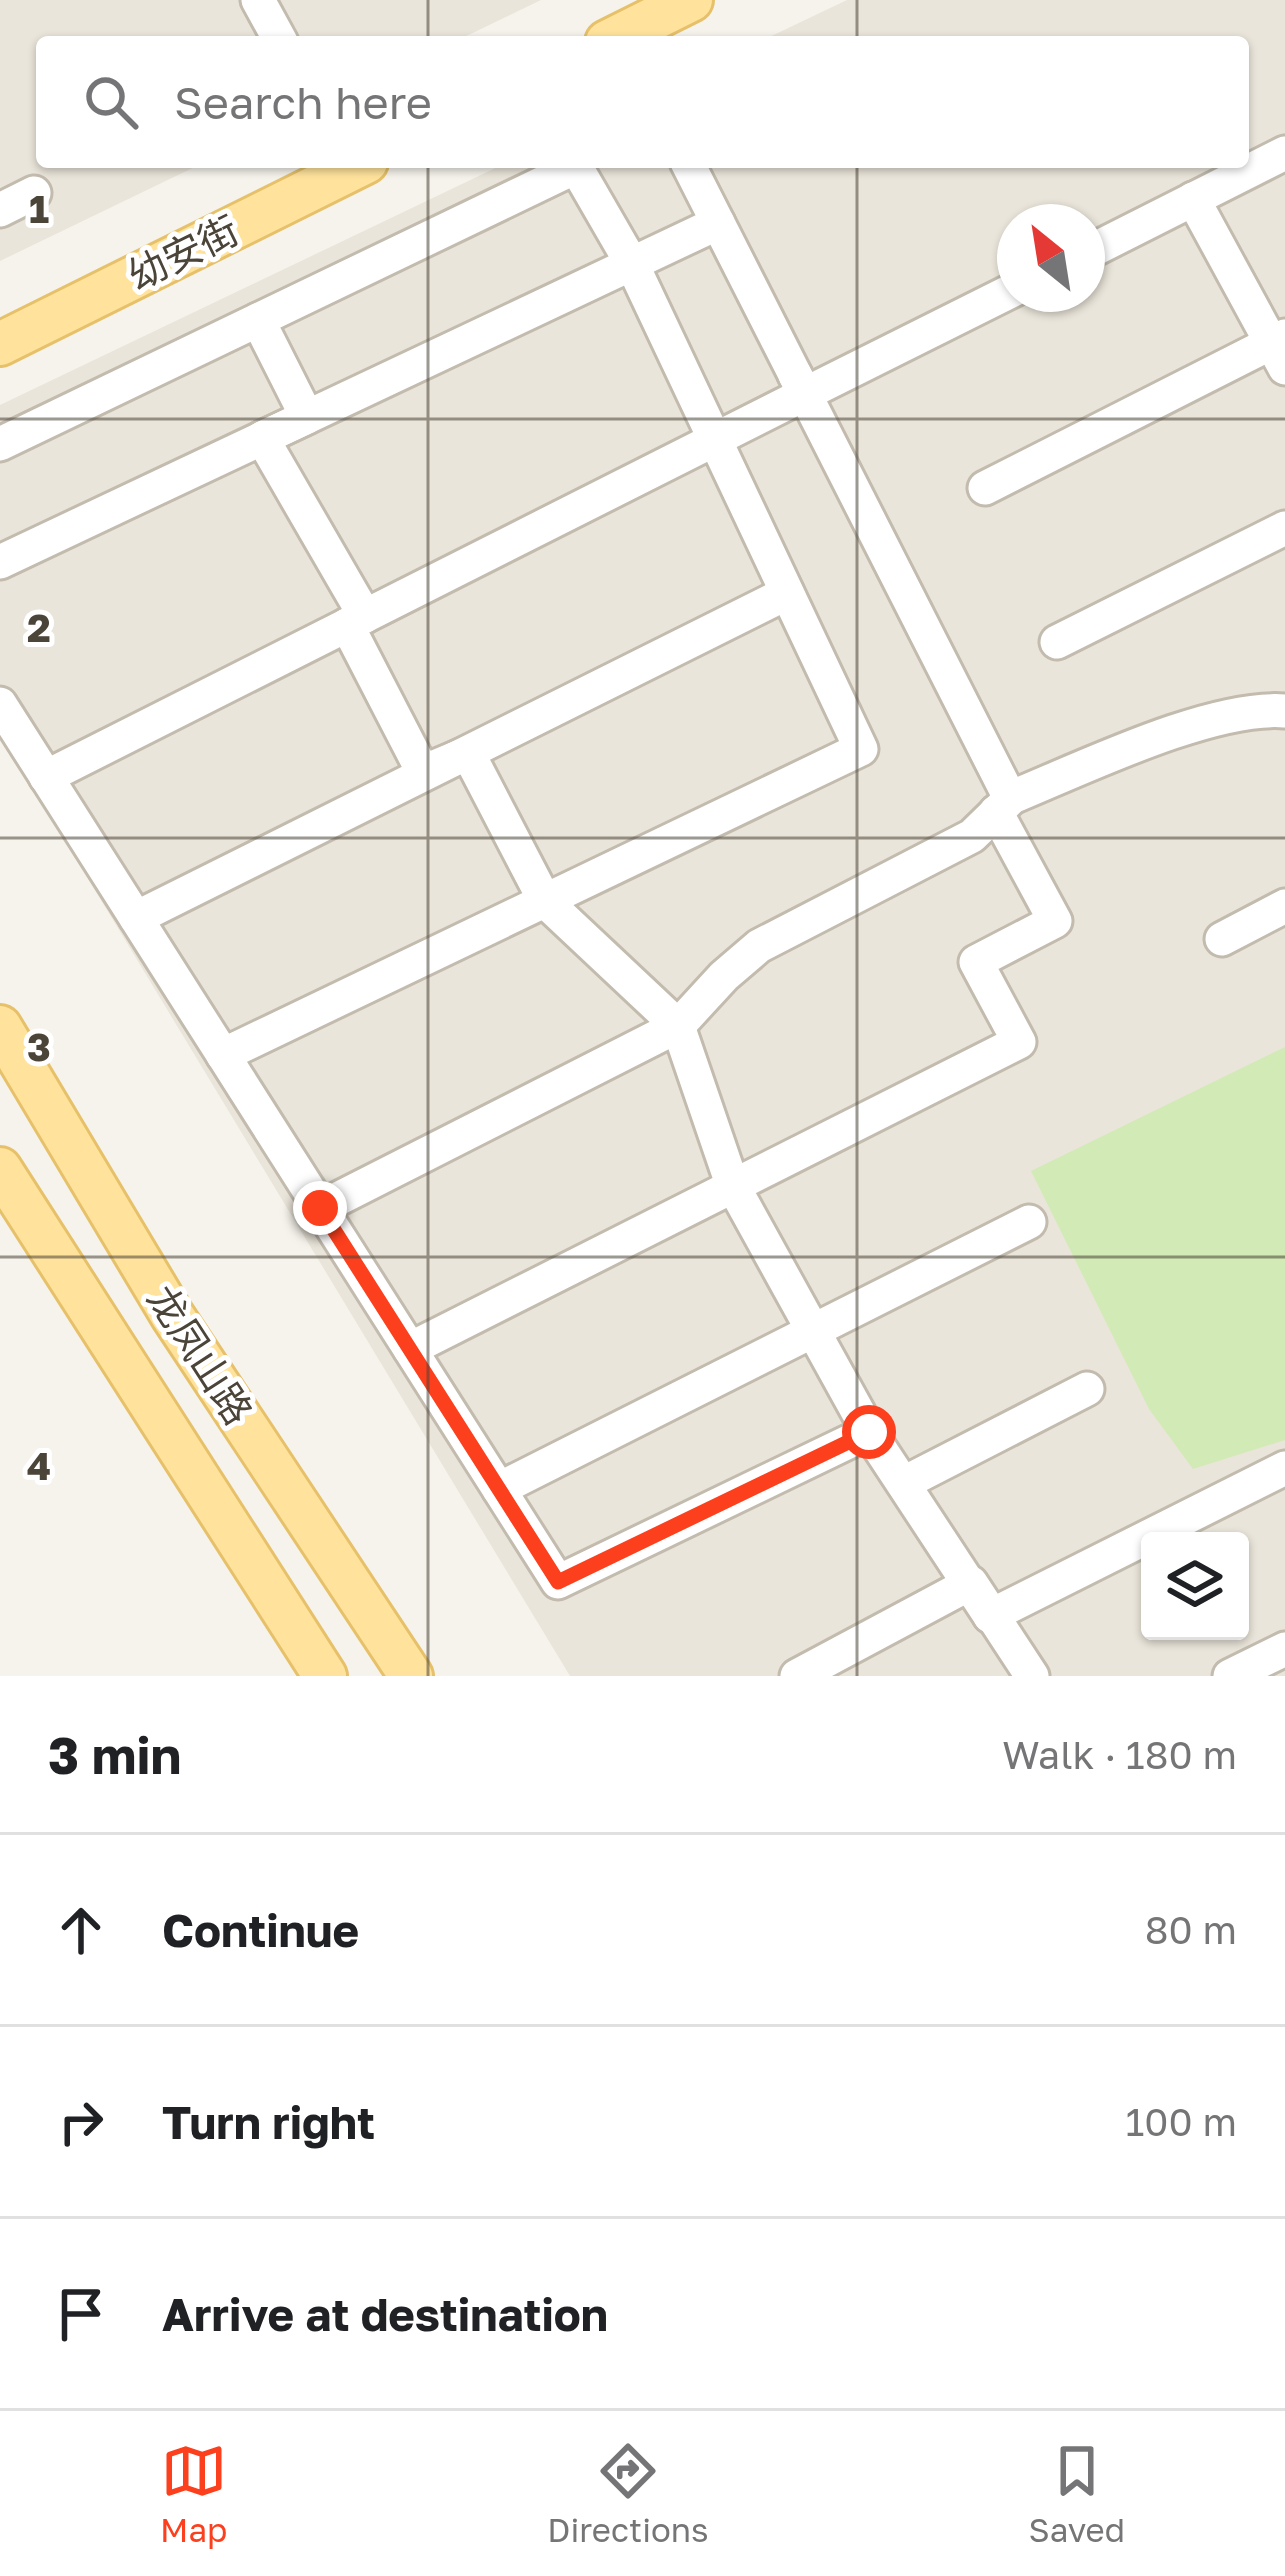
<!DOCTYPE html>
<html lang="en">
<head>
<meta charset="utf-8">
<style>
	body { margin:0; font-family:"Golos Text","Noto Sans SC",sans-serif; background:#f6f6f6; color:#202124 }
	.controls { position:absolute; right:36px; bottom:36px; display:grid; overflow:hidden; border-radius:12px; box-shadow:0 3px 9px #0004 }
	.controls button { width:108px; height:108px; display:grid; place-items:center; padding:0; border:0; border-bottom:3px solid #e0e0e0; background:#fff; color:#202124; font:60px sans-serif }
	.compass { position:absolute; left:997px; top:204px; width:108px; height:108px; border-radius:50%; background:#fff; box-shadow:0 3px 9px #0004; rotate:330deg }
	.stop { position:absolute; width:36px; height:36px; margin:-27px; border:9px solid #fc3f1d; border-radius:50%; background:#fff }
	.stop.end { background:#fc3f1d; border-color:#fff; box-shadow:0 3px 12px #0008 }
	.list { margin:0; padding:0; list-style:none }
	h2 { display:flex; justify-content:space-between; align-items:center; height:156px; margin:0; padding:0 48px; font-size:51px }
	h2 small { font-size:39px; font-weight:400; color:#757577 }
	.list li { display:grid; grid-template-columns:78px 1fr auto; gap:36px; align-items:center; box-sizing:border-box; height:192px; padding:0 48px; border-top:3px solid #e0e0e0 }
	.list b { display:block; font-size:45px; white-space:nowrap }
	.list em { font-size:39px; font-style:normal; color:#757577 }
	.icon { flex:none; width:66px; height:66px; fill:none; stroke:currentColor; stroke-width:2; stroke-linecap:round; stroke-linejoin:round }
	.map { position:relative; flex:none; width:1285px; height:1676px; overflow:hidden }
	.search { position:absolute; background:#fff; box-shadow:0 3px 9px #0004; left:36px; right:36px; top:36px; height:132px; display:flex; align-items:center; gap:30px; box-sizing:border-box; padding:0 42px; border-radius:12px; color:#757577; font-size:45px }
	.sheet { height:732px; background:#fff }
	nav { display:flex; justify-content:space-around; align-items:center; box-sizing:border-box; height:168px; border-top:3px solid #e0e0e0; background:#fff; font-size:33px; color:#757577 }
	nav a { display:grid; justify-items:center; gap:6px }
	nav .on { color:#fc3f1d }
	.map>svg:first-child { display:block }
	.residential { fill:#eae5da; fill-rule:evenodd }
	.green { fill:#d2eab5 }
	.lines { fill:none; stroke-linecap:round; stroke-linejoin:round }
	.minor-casing { stroke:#c2bbae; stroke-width:39 }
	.major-casing { stroke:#e6c16a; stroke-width:48 }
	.minor { stroke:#fff; stroke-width:33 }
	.major { stroke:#ffe39c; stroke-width:42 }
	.route { stroke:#fc3f1d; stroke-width:15 }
	.grid { fill:none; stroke:#4b4439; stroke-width:3; stroke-opacity:0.55 }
	.labels { text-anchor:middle; stroke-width:10; stroke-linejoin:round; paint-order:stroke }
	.street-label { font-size:39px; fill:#4b4439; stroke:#fff }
	.grid-label { font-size:39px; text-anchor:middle; font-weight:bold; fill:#4b4439; stroke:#fff; stroke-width:10; stroke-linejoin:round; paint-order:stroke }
</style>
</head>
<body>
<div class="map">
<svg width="1285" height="1676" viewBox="0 0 1285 1676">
	<rect width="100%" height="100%" fill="#f6f3ec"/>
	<!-- residential -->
	<g class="residential">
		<path d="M 0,0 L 541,0 L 454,42 L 42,42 L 42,162 L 205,162 L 0,261 Z"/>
		<path d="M 847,0 L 1285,0 L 1285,1676 L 570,1676 L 0,733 L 0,405 L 508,162 L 1243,162 L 1243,42 L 759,42 ZM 1015,222 L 1087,222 L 1087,294 L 1015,294 ZM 1150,1541 L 1240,1541 L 1240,1631 L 1150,1631 Z"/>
	</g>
	<!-- green -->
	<path class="green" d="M 1285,1047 L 1285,1440 L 1193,1469 L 1149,1409 L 1031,1171 Z"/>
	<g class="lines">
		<defs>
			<g id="minor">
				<path d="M 258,0 L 281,42"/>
				<path d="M 687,162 L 1010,798 C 1081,769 1211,705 1285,711"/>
				<path d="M 1193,199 L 1285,368"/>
				<path d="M 0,210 L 34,193"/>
				<path d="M 1087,253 L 1285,153"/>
				<path d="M 258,320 L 307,417 L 262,438 L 365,616 L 347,625 L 423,772 L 468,753 L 545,901 L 678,1026 L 732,1184 L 869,1432 L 990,1616"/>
				<path d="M 795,375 L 805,394 L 1015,289"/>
				<path d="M 0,444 L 576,167 L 632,264 L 861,749 L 223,1055"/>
				<path d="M 985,488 L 1285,336"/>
				<path d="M 0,562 L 718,223"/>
				<path d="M 1057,642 L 1285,528"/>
				<path d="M 0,704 L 558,1582 L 869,1432"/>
				<path d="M 46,777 L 805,394"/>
				<path d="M 136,918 L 787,593"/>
				<path d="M 1222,939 L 1285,906"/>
				<path d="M 320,1208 L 678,1026 L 724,976 L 759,946 L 972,836 L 1010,799"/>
				<path d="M 410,1349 L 1019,1042 L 976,962 L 1055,921 L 996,812"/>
				<path d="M 904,1483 L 1087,1389"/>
				<path d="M 499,1489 L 1029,1222"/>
				<path d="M 990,1616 L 1285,1468"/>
				<path d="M 797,1676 L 971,1583 L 1032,1676"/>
				<path d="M 1230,1676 L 1285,1649"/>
			</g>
			<g id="major">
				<path d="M 607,42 L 691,0"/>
				<path d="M 0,344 L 366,162"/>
				<path d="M 0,1027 L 172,1315 L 411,1676"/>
				<path d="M 0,1169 L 325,1676"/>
			</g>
		</defs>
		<!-- minor casing -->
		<use href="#minor" class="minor-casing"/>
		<!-- major casing -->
		<use href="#major" class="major-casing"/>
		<!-- minor -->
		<use href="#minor" class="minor"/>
		<!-- major -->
		<use href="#major" class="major"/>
	</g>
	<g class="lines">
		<!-- route -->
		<path class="route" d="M 320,1208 L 558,1582 L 869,1432"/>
	</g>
	<!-- grid -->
	<path class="grid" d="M 428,0 L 428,42M 857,0 L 857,42M 428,162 L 428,1676M 857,162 L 857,1676M 0,419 L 1285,419M 0,838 L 1285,838M 0,1257 L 1285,1257"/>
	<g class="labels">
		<!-- street labels -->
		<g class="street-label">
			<text transform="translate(183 253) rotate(-26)" y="14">幼安街</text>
			<text transform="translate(200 1355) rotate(57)" y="14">龙凤山路</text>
		</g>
	</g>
	<g class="grid-label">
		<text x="39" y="223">1</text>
		<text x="39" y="642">2</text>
		<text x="39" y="1061">3</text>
		<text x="39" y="1480">4</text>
	</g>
</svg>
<div class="controls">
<button><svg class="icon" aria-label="layers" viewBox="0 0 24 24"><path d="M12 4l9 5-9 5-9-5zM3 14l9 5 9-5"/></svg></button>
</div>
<svg class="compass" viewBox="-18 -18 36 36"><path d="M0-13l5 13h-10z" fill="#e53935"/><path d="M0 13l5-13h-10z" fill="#757577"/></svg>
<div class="stop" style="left:869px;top:1432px"></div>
<div class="stop end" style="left:320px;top:1208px"></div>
<div class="search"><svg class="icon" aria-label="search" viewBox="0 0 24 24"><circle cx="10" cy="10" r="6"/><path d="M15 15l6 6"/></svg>Search here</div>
</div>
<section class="sheet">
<h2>3 min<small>Walk · 180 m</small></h2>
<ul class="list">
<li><svg class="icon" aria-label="ahead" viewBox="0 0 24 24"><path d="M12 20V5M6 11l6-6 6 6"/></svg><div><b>Continue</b></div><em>80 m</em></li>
<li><svg class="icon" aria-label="right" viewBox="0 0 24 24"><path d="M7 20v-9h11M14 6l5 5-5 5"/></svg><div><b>Turn right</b></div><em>100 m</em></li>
<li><svg class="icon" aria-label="arrive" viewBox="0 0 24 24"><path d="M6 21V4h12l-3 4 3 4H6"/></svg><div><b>Arrive at destination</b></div></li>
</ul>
</section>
<nav>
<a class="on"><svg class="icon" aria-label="map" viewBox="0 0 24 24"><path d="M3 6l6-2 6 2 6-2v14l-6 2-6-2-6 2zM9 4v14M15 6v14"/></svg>Map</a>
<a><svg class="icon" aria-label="directions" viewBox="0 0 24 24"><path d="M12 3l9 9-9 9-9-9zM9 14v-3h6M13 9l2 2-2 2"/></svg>Directions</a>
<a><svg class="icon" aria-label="saved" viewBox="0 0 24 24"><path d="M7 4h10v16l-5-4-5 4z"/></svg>Saved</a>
</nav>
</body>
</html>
